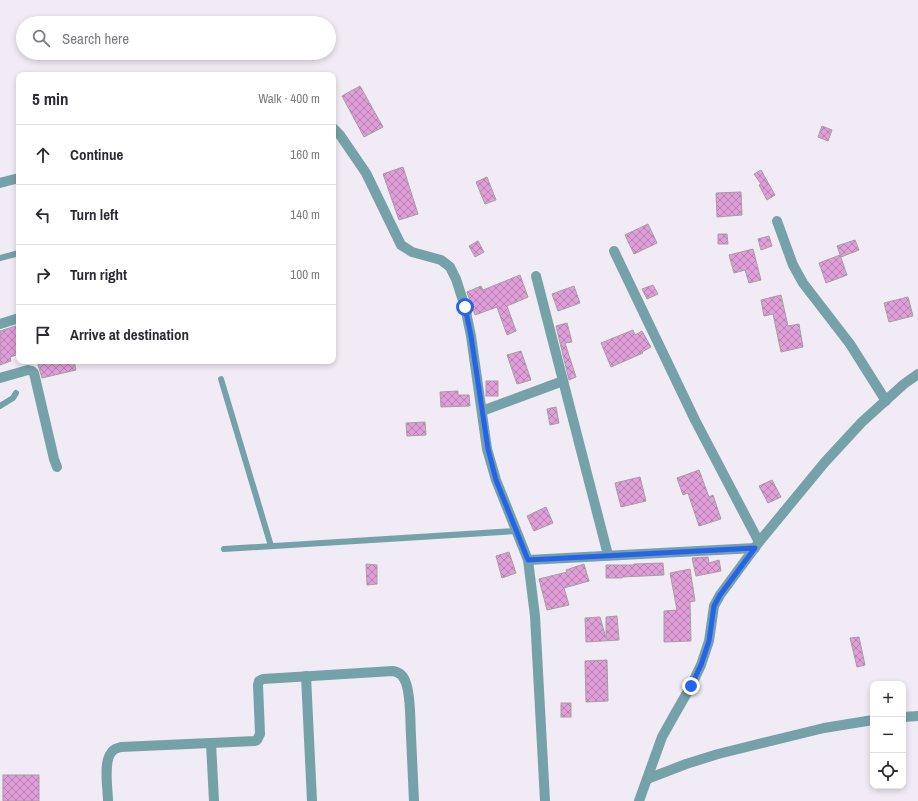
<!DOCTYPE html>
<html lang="en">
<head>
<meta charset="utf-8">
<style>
	body { margin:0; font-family:"Archivo Narrow",sans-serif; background:#f2f2f3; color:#2b2b33 }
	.controls { position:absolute; right:12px; bottom:12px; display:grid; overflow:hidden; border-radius:8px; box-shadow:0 2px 6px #0003 }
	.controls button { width:36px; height:36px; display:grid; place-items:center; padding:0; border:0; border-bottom:1px solid #e1e1e2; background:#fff; color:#2b2b33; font:20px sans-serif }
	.stop { position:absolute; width:12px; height:12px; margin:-9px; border:3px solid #2563eb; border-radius:50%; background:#fff }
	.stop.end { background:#2563eb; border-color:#fff; box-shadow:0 1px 4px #0008 }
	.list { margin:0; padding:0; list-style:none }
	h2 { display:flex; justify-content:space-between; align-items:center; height:52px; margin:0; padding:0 16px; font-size:17px }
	h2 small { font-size:13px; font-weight:400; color:#7c7c81 }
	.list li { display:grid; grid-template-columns:26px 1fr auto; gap:12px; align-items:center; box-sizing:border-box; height:60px; padding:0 16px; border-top:1px solid #e1e1e2 }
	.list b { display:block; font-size:15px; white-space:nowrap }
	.list em { font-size:13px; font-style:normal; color:#7c7c81 }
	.icon { flex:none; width:22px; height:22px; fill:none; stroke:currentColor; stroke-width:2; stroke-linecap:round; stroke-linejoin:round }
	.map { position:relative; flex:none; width:918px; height:801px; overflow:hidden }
	.search { position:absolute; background:#fff; box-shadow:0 2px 6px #0003; left:16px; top:16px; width:320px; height:44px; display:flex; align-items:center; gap:10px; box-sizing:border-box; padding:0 14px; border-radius:22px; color:#7c7c81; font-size:15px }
	.panel { position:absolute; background:#fff; box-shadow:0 2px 6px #0003; left:16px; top:72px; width:320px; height:292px; border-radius:8px }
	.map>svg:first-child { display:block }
	.building { fill:url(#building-cross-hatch); stroke:#a69ea4 }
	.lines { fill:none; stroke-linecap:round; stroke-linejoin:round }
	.service { stroke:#75a1a8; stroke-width:6 }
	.minor { stroke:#75a1a8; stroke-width:10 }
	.route { stroke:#2563eb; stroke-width:5 }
</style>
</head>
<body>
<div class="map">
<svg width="918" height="801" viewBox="0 0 918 801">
	<defs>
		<pattern id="building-cross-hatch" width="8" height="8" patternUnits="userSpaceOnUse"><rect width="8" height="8" fill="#df9ed7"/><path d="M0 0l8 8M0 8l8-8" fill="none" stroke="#b580ae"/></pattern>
	</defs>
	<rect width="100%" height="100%" fill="#f0ebf4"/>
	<!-- building -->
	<g class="building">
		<path d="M 360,86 L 383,127 L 364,137 L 342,96 Z"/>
		<path d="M 822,126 L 832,130 L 828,141 L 818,137 Z"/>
		<path d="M 403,167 L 418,214 L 399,220 L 383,174 Z"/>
		<path d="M 761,170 L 775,195 L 767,200 L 759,185 L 761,184 L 754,174 Z"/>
		<path d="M 487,177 L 496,200 L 485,204 L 476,182 Z"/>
		<path d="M 741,192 L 742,215 L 717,217 L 716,193 Z"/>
		<path d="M 648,224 L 657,243 L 634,254 L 625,235 Z"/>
		<path d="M 718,234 L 727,234 L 728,244 L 718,244 Z"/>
		<path d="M 769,236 L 772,246 L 761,250 L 758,239 Z"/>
		<path d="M 855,240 L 859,250 L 841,257 L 837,246 Z"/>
		<path d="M 478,241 L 484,252 L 475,257 L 469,246 Z"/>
		<path d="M 753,249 L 761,280 L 749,283 L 745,270 L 734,273 L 729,255 Z"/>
		<path d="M 840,255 L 847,275 L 826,283 L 819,263 Z"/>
		<path d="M 520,275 L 528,297 L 507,306 L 516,331 L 507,335 L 497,307 L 475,315 L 467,292 L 481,286 L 483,290 Z"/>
		<path d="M 653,285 L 658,294 L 647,299 L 642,289 Z"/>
		<path d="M 574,286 L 580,303 L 558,311 L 552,294 Z"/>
		<path d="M 781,295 L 788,326 L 799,324 L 803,347 L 781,352 L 773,314 L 764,316 L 761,300 Z"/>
		<path d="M 908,297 L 913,316 L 889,322 L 884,303 Z"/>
		<path d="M 567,323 L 572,342 L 565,343 L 576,377 L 569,380 L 556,326 Z"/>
		<path d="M 19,325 L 19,354 L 10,357 L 11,361 L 0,365 L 0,331 Z"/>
		<path d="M 633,330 L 635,335 L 642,331 L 651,347 L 642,352 L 643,353 L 611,367 L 601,343 Z"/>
		<path d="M 521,351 L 531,380 L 517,384 L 507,355 Z"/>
		<path d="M 37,361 L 74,361 L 76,370 L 42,378 Z"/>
		<rect x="486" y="381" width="12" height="15"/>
		<path d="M 458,391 L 458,395 L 469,395 L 470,406 L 441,407 L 440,392 Z"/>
		<path d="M 556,407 L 559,423 L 550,425 L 547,409 Z"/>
		<path d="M 425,422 L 426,435 L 407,436 L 406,423 Z"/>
		<path d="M 699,470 L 709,497 L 713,495 L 721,519 L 699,526 L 688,493 L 683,495 L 677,478 Z"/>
		<path d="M 640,477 L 646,501 L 621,507 L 615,483 Z"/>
		<path d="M 772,480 L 781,497 L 768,503 L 759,486 Z"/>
		<path d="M 546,507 L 553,523 L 534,531 L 527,516 Z"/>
		<path d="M 509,552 L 516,573 L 502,578 L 496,556 Z"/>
		<path d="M 708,557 L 709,563 L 719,560 L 721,571 L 696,576 L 692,558 Z"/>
		<path d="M 663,563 L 664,575 L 622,577 L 622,578 L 606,578 L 606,565 L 634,565 L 634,564 Z"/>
		<path d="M 366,564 L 377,565 L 377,584 L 367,585 Z"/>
		<path d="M 584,564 L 589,581 L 564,588 L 569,605 L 547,610 L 539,579 L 567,572 L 566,570 Z"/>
		<path d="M 690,569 L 695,601 L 690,602 L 691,641 L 664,642 L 664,611 L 677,610 L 670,573 Z"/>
		<path d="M 617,616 L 619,640 L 586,642 L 585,618 L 600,617 L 606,638 L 606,617 Z"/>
		<path d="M 859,637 L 865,665 L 857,667 L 850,638 Z"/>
		<path d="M 607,660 L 608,701 L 586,702 L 585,661 Z"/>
		<rect x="561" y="703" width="10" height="14"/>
		<rect x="3" y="775" width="36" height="26"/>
	</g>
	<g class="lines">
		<!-- service -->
		<g class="service">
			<path d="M 0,258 L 19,253"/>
			<path d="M 221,379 L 271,546"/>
			<path d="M 0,406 L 13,398 L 16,393"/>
			<path d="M 224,549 L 516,531"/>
		</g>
		<!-- minor -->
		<g class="minor">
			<path d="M 333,128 L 340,135 L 366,173 L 401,245 L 412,252 L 441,260 L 450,267 L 456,279 L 465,307 L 471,336 L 487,449 L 496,480 L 528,560 L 535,616 L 545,801"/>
			<path d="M 0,183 L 19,178"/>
			<path d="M 777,221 L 793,265 L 803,283 L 850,344 L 886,401"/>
			<path d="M 614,251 L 695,420 L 759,542"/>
			<path d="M 536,276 L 608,555"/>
			<path d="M 0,324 L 19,318"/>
			<path d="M 0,378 L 28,370 L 32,371 L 34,373 L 54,459 L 57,467"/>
			<path d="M 482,411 L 563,381"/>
			<path d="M 528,560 L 755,548"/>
			<path d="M 306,676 L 312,801"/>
			<path d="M 903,717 L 918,716"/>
			<path d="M 211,743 L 214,801"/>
			<path d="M 647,779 L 686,764 L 718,754 L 824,728 L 873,720"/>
			<path d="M 108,801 C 108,789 103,763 111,753 C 113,749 117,748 121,747 L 255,741 L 257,740 L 260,734 L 258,685 L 259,681 L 263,679 L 393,671 C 400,672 404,677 406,683 C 411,697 410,720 411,736 C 412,757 413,779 414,801"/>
			<path d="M 639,801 L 662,737 L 676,712 L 691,686 L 701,665 L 709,641 L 714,606 L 720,595 L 759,542 L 825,462 L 862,422 L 904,384 L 918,374"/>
		</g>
	</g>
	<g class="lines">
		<!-- route -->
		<path class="route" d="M 465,307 L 471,336 L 488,449 L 496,480 L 528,560 L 755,548 L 720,595 L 714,606 L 709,641 L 701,665 L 691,686"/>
	</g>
</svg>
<div class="controls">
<button>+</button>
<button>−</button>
<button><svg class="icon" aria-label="locate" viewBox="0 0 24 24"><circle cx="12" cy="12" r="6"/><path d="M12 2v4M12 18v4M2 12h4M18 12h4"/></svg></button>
</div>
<div class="stop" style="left:465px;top:307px"></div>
<div class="stop end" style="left:691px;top:686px"></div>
<div class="search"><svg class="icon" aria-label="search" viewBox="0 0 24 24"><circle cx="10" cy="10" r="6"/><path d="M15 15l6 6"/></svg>Search here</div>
<section class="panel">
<h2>5 min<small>Walk · 400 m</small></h2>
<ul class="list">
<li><svg class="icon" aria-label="ahead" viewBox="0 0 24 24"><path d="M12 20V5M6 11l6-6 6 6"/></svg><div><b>Continue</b></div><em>160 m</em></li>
<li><svg class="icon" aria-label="left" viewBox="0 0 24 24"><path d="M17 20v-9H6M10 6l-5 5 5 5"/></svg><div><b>Turn left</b></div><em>140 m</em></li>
<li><svg class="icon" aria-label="right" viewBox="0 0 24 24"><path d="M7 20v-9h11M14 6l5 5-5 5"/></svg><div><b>Turn right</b></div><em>100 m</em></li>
<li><svg class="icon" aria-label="arrive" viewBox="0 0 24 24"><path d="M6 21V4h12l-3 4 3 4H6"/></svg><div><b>Arrive at destination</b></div></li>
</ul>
</section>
</div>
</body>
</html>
